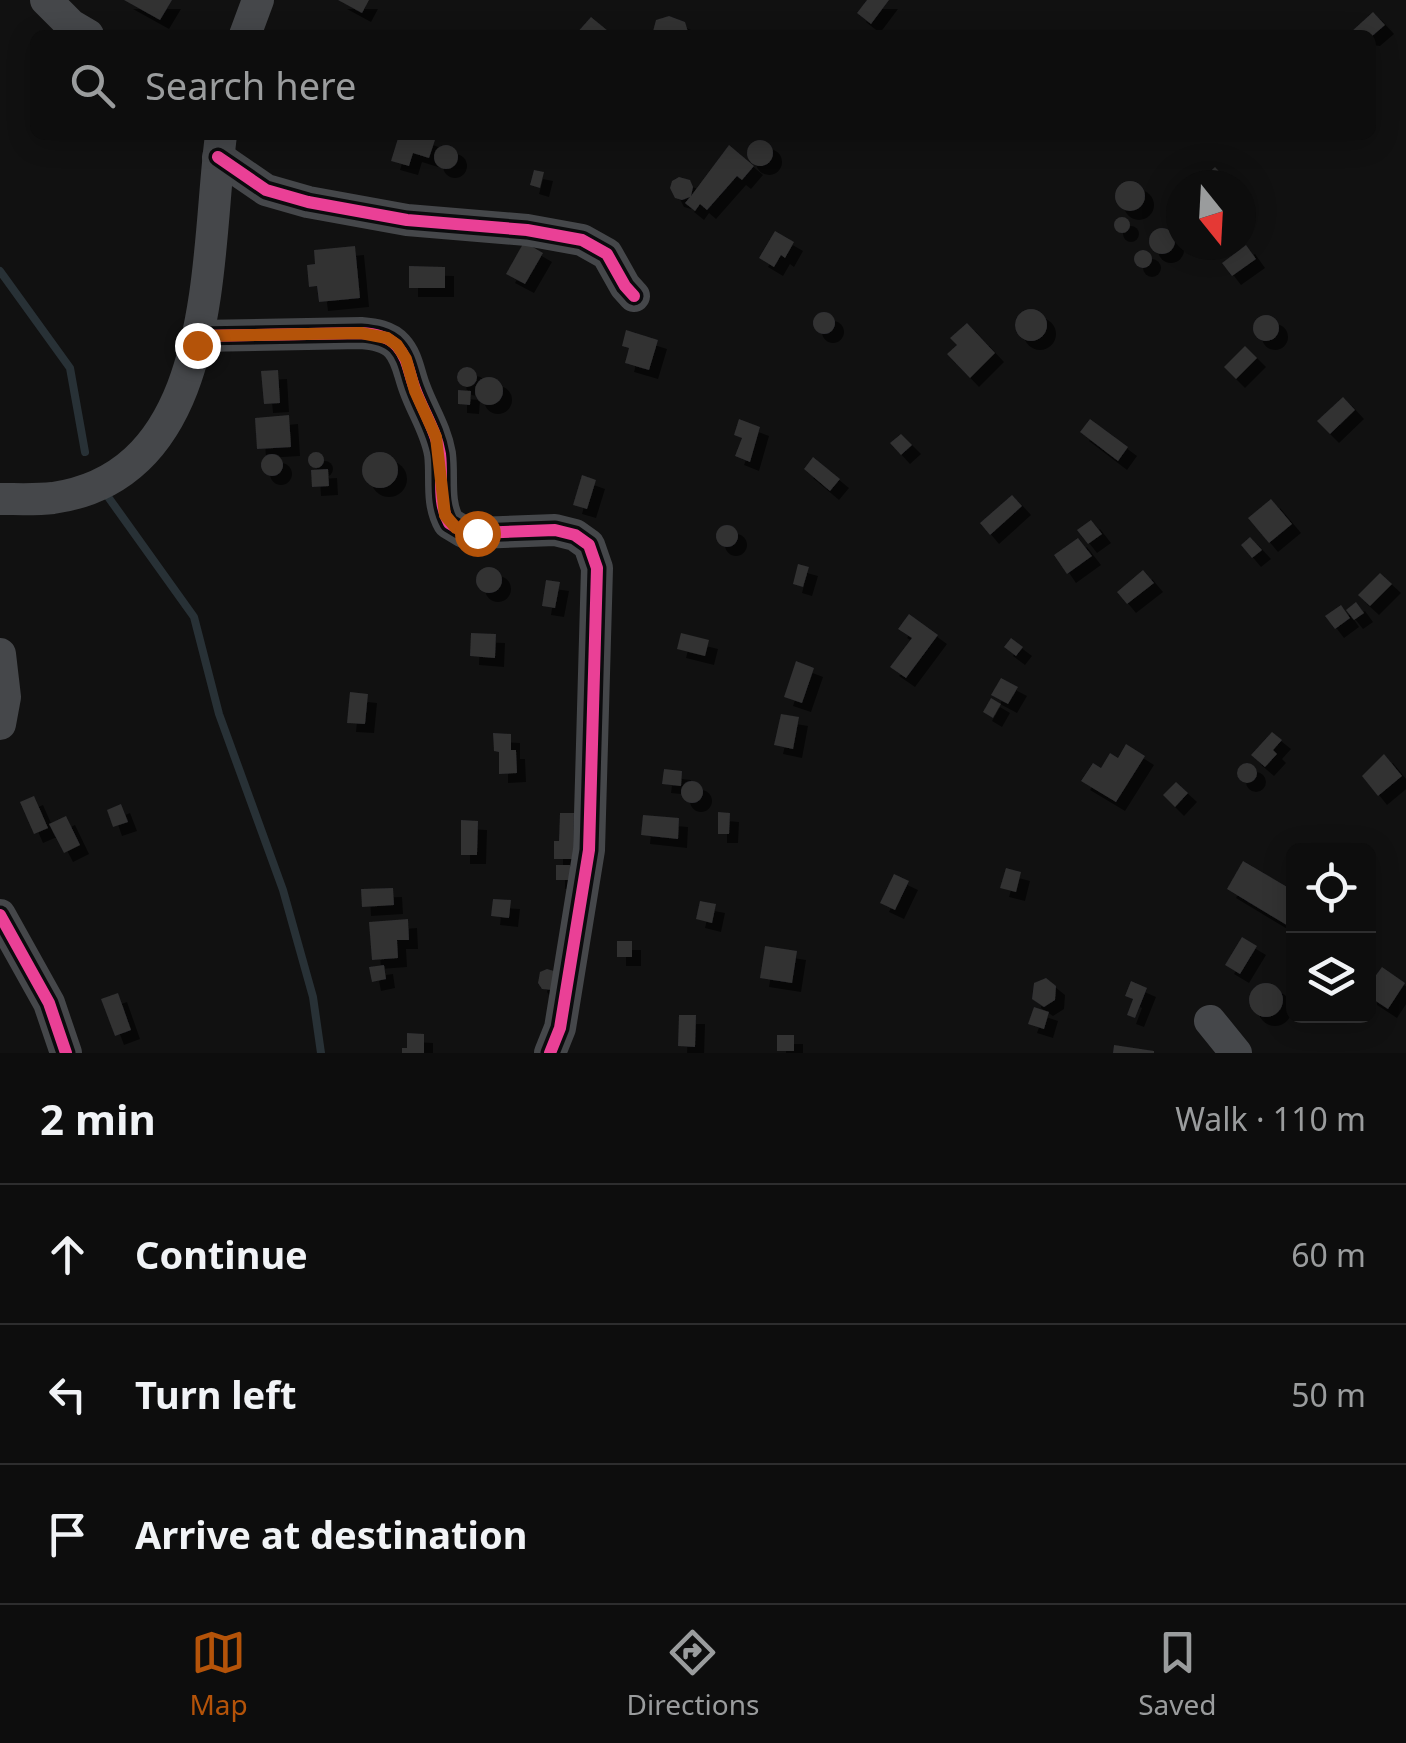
<!DOCTYPE html>
<html lang="en">
<head>
<meta charset="utf-8">
<style>
	body { margin:0; font-family:"Noto Sans",sans-serif; background:#1b1b1b; color:#f1f3f6 }
	.controls { position:absolute; right:30px; bottom:30px; display:grid; overflow:hidden; border-radius:15px; box-shadow:0 5px 25px #0003 }
	.controls button { width:90px; height:90px; display:grid; place-items:center; padding:0; border:0; border-bottom:2px solid #2d2d2e; background:#0d0d0d; color:#f1f3f6; font:50px sans-serif }
	.compass { position:absolute; left:1166px; top:170px; width:90px; height:90px; border-radius:50%; background:#0d0d0d; box-shadow:0 5px 25px #0003; rotate:162deg }
	.stop { position:absolute; width:30px; height:30px; margin:-22px; border:8px solid #b45309; border-radius:50%; background:#fff }
	.stop.end { background:#b45309; border-color:#fff; box-shadow:0 2px 10px #0008 }
	.list { margin:0; padding:0; list-style:none }
	h2 { display:flex; justify-content:space-between; align-items:center; height:130px; margin:0; padding:0 40px; font-size:42px }
	h2 small { font-size:32px; font-weight:400; color:#9a9c9d }
	.list li { display:grid; grid-template-columns:65px 1fr auto; gap:30px; align-items:center; box-sizing:border-box; height:140px; padding:0 40px; border-top:2px solid #2d2d2e }
	.list b { display:block; font-size:38px; white-space:nowrap }
	.list em { font-size:32px; font-style:normal; color:#9a9c9d }
	.icon { flex:none; width:55px; height:55px; fill:none; stroke:currentColor; stroke-width:2; stroke-linecap:round; stroke-linejoin:round }
	.map { position:relative; flex:none; width:1406px; height:1053px; overflow:hidden }
	.search { position:absolute; background:#0d0d0d; box-shadow:0 5px 25px #0003; left:30px; right:30px; top:30px; height:110px; display:flex; align-items:center; gap:25px; box-sizing:border-box; padding:0 35px; border-radius:15px; color:#9a9c9d; font-size:38px }
	.sheet { height:550px; background:#0d0d0d }
	nav { display:flex; justify-content:space-around; align-items:center; box-sizing:border-box; height:140px; border-top:2px solid #2d2d2e; background:#0d0d0d; font-size:28px; color:#9a9c9d }
	nav a { display:grid; justify-items:center; gap:5px }
	nav .on { color:#b45309 }
	.map>svg:first-child { display:block }
	.lines { fill:none; stroke-linecap:round; stroke-linejoin:round }
	.stream { stroke:#283136; stroke-width:8 }
	.building { fill:#313133; filter:url(#shadow) }
	.minor { stroke:#45474a; stroke-width:32 }
	.cycleway-casing { stroke:#0b0b0d; stroke-width:19 }
	.cycleway { stroke:#ea4096; stroke-width:12 }
	.route { stroke:#b45309; stroke-width:12 }
</style>
</head>
<body>
<div class="map">
<svg width="1406" height="1053" viewBox="0 0 1406 1053">
	<defs>
		<filter id="shadow"><feDropShadow dx="9" dy="9" stdDeviation="0" flood-color="#0009"/></filter>
	</defs>
	<rect width="100%" height="100%" fill="#111"/>
	<g class="lines">
		<!-- stream -->
		<g class="stream">
			<path d="M 0,271 L 70,368 L 85,452"/>
			<path d="M 106,494 L 194,617 L 219,714 L 283,890 L 313,997 L 321,1053"/>
		</g>
	</g>
	<!-- building -->
	<g class="building">
		<path d="M 124,0 L 172,0 L 160,20 Z"/>
		<path d="M 338,0 L 369,0 L 362,13 Z"/>
		<path d="M 867,0 L 889,0 L 871,24 L 857,13 Z"/>
		<path d="M 1373,12 L 1385,25 L 1371,37 L 1354,35 L 1351,32 Z"/>
		<path d="M 669,16 L 685,22 L 689,35 L 652,35 L 656,20 Z"/>
		<path d="M 591,17 L 613,35 L 575,35 Z"/>
		<path d="M 399,135 L 421,135 L 435,140 L 429,158 L 413,153 L 409,166 L 391,161 Z"/>
		<circle cx="760" cy="153" r="13"/>
		<circle cx="446" cy="157" r="12"/>
		<path d="M 729,145 L 754,166 L 742,180 L 737,176 L 707,210 L 700,204 L 695,211 L 685,203 L 690,197 L 682,200 L 675,198 L 670,188 L 672,181 L 679,177 L 690,180 L 693,187 L 691,196 Z"/>
		<path d="M 1215,167 L 1230,183 L 1228,185 L 1212,185 L 1204,177 Z"/>
		<path d="M 534,170 L 544,172 L 540,188 L 530,185 Z"/>
		<circle cx="1130" cy="196" r="15"/>
		<circle cx="1122" cy="225" r="8"/>
		<circle cx="1162" cy="241" r="13"/>
		<path d="M 775,231 L 794,242 L 785,258 L 781,255 L 774,267 L 759,258 Z"/>
		<path d="M 524,242 L 543,253 L 525,284 L 506,274 Z"/>
		<path d="M 1246,245 L 1256,259 L 1232,276 L 1222,263 Z"/>
		<path d="M 355,246 L 360,298 L 319,302 L 317,286 L 309,287 L 307,265 L 315,264 L 314,250 Z"/>
		<circle cx="1143" cy="259" r="9"/>
		<path d="M 409,266 L 445,267 L 445,288 L 409,288 Z"/>
		<circle cx="1031" cy="325" r="16"/>
		<circle cx="824" cy="323" r="11"/>
		<circle cx="1266" cy="328" r="13"/>
		<path d="M 967,323 L 995,353 L 970,378 L 947,354 L 957,345 L 950,338 Z"/>
		<path d="M 626,330 L 658,340 L 649,370 L 625,363 L 629,348 L 622,346 Z"/>
		<path d="M 1245,346 L 1257,358 L 1236,379 L 1224,367 Z"/>
		<circle cx="467" cy="377" r="10"/>
		<path d="M 278,370 L 280,403 L 264,404 L 261,371 Z"/>
		<circle cx="489" cy="391" r="14"/>
		<path d="M 458,390 L 471,391 L 470,405 L 458,404 Z"/>
		<path d="M 1343,397 L 1355,410 L 1330,434 L 1317,421 Z"/>
		<path d="M 289,415 L 291,447 L 257,449 L 255,418 Z"/>
		<path d="M 739,419 L 760,427 L 750,462 L 735,456 L 742,438 L 734,435 Z"/>
		<path d="M 1090,419 L 1128,447 L 1118,461 L 1080,432 Z"/>
		<path d="M 901,434 L 912,445 L 901,455 L 890,443 Z"/>
		<circle cx="316" cy="460" r="8"/>
		<circle cx="380" cy="470" r="18"/>
		<circle cx="272" cy="465" r="11"/>
		<path d="M 813,457 L 840,479 L 830,491 L 804,469 Z"/>
		<path d="M 328,469 L 329,486 L 312,487 L 311,470 Z"/>
		<path d="M 582,475 L 596,480 L 587,509 L 573,505 Z"/>
		<path d="M 1012,495 L 1022,506 L 990,535 L 980,523 Z"/>
		<path d="M 1271,499 L 1292,524 L 1269,543 L 1248,518 Z"/>
		<path d="M 1091,520 L 1102,534 L 1088,544 L 1077,530 Z"/>
		<circle cx="727" cy="536" r="11"/>
		<path d="M 1250,537 L 1262,550 L 1252,558 L 1241,545 Z"/>
		<path d="M 1078,538 L 1092,556 L 1067,574 L 1054,555 Z"/>
		<path d="M 798,564 L 809,567 L 803,587 L 793,584 Z"/>
		<circle cx="489" cy="580" r="13"/>
		<path d="M 1143,570 L 1154,583 L 1127,604 L 1117,592 Z"/>
		<path d="M 1380,573 L 1392,584 L 1370,606 L 1358,595 Z"/>
		<path d="M 546,580 L 560,582 L 555,608 L 542,606 Z"/>
		<path d="M 1356,602 L 1364,613 L 1354,620 L 1346,610 Z"/>
		<path d="M 1341,605 L 1350,618 L 1335,629 L 1325,616 Z"/>
		<path d="M 909,614 L 938,635 L 906,678 L 890,667 L 912,638 L 898,629 Z"/>
		<path d="M 471,633 L 496,634 L 495,658 L 470,656 Z"/>
		<path d="M 681,633 L 709,640 L 705,656 L 677,649 Z"/>
		<path d="M 1011,638 L 1023,647 L 1016,656 L 1004,647 Z"/>
		<path d="M 796,661 L 814,668 L 802,703 L 784,697 Z"/>
		<path d="M 1001,678 L 1018,687 L 1008,704 L 991,695 Z"/>
		<path d="M 350,692 L 368,694 L 365,724 L 347,723 Z"/>
		<path d="M 991,698 L 1001,704 L 993,718 L 983,712 Z"/>
		<path d="M 781,714 L 799,717 L 793,749 L 774,745 Z"/>
		<path d="M 1272,732 L 1282,740 L 1273,750 L 1277,754 L 1265,767 L 1251,755 Z"/>
		<path d="M 493,733 L 511,734 L 511,750 L 516,750 L 517,773 L 499,774 L 499,752 L 494,751 Z"/>
		<path d="M 1126,744 L 1145,756 L 1116,802 L 1081,781 L 1093,763 L 1101,768 L 1110,753 L 1118,758 Z"/>
		<path d="M 1384,754 L 1402,776 L 1378,796 L 1362,776 Z"/>
		<circle cx="1247" cy="773" r="10"/>
		<path d="M 664,769 L 682,771 L 681,786 L 662,784 Z"/>
		<circle cx="692" cy="792" r="11"/>
		<path d="M 1176,782 L 1188,793 L 1175,807 L 1163,795 Z"/>
		<path d="M 34,796 L 48,828 L 34,834 L 20,802 Z"/>
		<path d="M 121,804 L 128,822 L 113,827 L 107,810 Z"/>
		<path d="M 718,812 L 730,813 L 729,834 L 718,834 Z"/>
		<path d="M 560,813 L 574,813 L 573,859 L 554,859 L 554,841 L 559,841 Z"/>
		<path d="M 643,815 L 679,818 L 678,839 L 641,835 Z"/>
		<path d="M 66,816 L 80,845 L 64,853 L 49,824 Z"/>
		<path d="M 461,820 L 478,821 L 477,855 L 461,855 Z"/>
		<path d="M 1243,861 L 1294,891 L 1294,921 L 1290,927 L 1227,889 Z"/>
		<rect x="556" y="865" width="14" height="15"/>
		<path d="M 1006,868 L 1021,872 L 1016,892 L 1000,888 Z"/>
		<path d="M 894,874 L 909,881 L 895,910 L 880,903 Z"/>
		<path d="M 393,888 L 394,905 L 362,907 L 361,889 Z"/>
		<path d="M 493,899 L 511,900 L 509,918 L 491,916 Z"/>
		<path d="M 700,901 L 716,904 L 712,923 L 696,919 Z"/>
		<path d="M 408,919 L 409,940 L 397,940 L 398,958 L 372,960 L 369,922 Z"/>
		<path d="M 1242,937 L 1257,946 L 1240,974 L 1225,965 Z"/>
		<rect x="617" y="941" width="15" height="16"/>
		<path d="M 765,946 L 797,951 L 792,983 L 760,978 Z"/>
		<path d="M 384,965 L 386,979 L 372,982 L 369,967 Z"/>
		<path d="M 1382,967 L 1405,983 L 1388,1009 L 1368,996 L 1368,986 Z"/>
		<path d="M 547,969 L 554,971 L 553,990 L 542,989 L 538,983 L 540,972 Z"/>
		<path d="M 1046,978 L 1056,986 L 1055,1000 L 1044,1007 L 1032,999 L 1034,983 Z"/>
		<path d="M 1131,981 L 1147,988 L 1135,1018 L 1127,1015 L 1133,999 L 1125,996 Z"/>
		<circle cx="1266" cy="1000" r="17"/>
		<path d="M 118,993 L 131,1030 L 115,1036 L 101,999 Z"/>
		<path d="M 1034,1007 L 1049,1012 L 1044,1029 L 1028,1024 Z"/>
		<path d="M 679,1015 L 696,1015 L 695,1047 L 678,1046 Z"/>
		<path d="M 407,1033 L 424,1034 L 424,1053 L 402,1053 L 402,1048 L 407,1048 Z"/>
		<rect x="777" y="1035" width="17" height="16"/>
		<path d="M 1114,1045 L 1154,1051 L 1154,1053 L 1113,1053 Z"/>
	</g>
	<g class="lines">
		<!-- minor -->
		<g class="minor">
			<path d="M 46,0 L 71,25 L 88,35"/>
			<path d="M 245,35 L 258,0"/>
			<path d="M 218,157 L 266,190 L 308,202 L 407,220 L 527,230 L 582,240 L 607,254 L 625,286 L 634,296"/>
			<path d="M 198,336 L 361,333 C 374,334 388,336 397,346 C 408,358 409,374 415,389 C 423,411 436,430 440,454 C 443,477 437,502 449,523 L 464,532 L 477,533 L 555,530 L 575,535 L 589,545 L 597,568 L 589,850 L 560,1028 L 550,1053"/>
			<path d="M 0,499 C 17,499 36,500 53,498 C 219,474 205,259 221,135"/>
			<path d="M 0,654 L 5,697 L 0,724"/>
			<path d="M 0,915 L 49,1003 L 66,1053"/>
			<path d="M 1210,1021 L 1236,1053"/>
		</g>
		<defs>
			<g id="cycleway">
				<path d="M 218,157 L 266,190 L 308,202 L 407,220 L 527,230 L 582,240 L 607,254 L 625,286 L 634,296"/>
				<path d="M 198,336 L 361,333 C 374,334 388,336 397,346 C 408,358 409,374 415,389 C 423,411 436,430 440,454 C 443,477 437,502 449,523 L 464,532 L 477,533 L 555,530 L 575,535 L 589,545 L 597,568 L 589,850 L 560,1028 L 550,1053"/>
				<path d="M 0,915 L 49,1003 L 66,1053"/>
			</g>
		</defs>
		<!-- cycleway casing -->
		<use href="#cycleway" class="cycleway-casing"/>
		<!-- cycleway -->
		<use href="#cycleway" class="cycleway"/>
	</g>
	<g class="lines">
		<!-- route -->
		<path class="route" d="M 197,345 L 198,336 L 361,333 L 387,338 L 397,345 L 406,359 L 415,391 L 436,437 L 445,515 L 456,528 L 477,533"/>
	</g>
</svg>
<div class="controls">
<button><svg class="icon" aria-label="locate" viewBox="0 0 24 24"><circle cx="12" cy="12" r="6"/><path d="M12 2v4M12 18v4M2 12h4M18 12h4"/></svg></button>
<button><svg class="icon" aria-label="layers" viewBox="0 0 24 24"><path d="M12 4l9 5-9 5-9-5zM3 14l9 5 9-5"/></svg></button>
</div>
<svg class="compass" viewBox="-18 -18 36 36"><path d="M0-13l5 13h-10z" fill="#e53935"/><path d="M0 13l5-13h-10z" fill="#9a9c9d"/></svg>
<div class="stop" style="left:477px;top:533px"></div>
<div class="stop end" style="left:197px;top:345px"></div>
<div class="search"><svg class="icon" aria-label="search" viewBox="0 0 24 24"><circle cx="10" cy="10" r="6"/><path d="M15 15l6 6"/></svg>Search here</div>
</div>
<section class="sheet">
<h2>2 min<small>Walk · 110 m</small></h2>
<ul class="list">
<li><svg class="icon" aria-label="ahead" viewBox="0 0 24 24"><path d="M12 20V5M6 11l6-6 6 6"/></svg><div><b>Continue</b></div><em>60 m</em></li>
<li><svg class="icon" aria-label="left" viewBox="0 0 24 24"><path d="M17 20v-9H6M10 6l-5 5 5 5"/></svg><div><b>Turn left</b></div><em>50 m</em></li>
<li><svg class="icon" aria-label="arrive" viewBox="0 0 24 24"><path d="M6 21V4h12l-3 4 3 4H6"/></svg><div><b>Arrive at destination</b></div></li>
</ul>
</section>
<nav>
<a class="on"><svg class="icon" aria-label="map" viewBox="0 0 24 24"><path d="M3 6l6-2 6 2 6-2v14l-6 2-6-2-6 2zM9 4v14M15 6v14"/></svg>Map</a>
<a><svg class="icon" aria-label="directions" viewBox="0 0 24 24"><path d="M12 3l9 9-9 9-9-9zM9 14v-3h6M13 9l2 2-2 2"/></svg>Directions</a>
<a><svg class="icon" aria-label="saved" viewBox="0 0 24 24"><path d="M7 4h10v16l-5-4-5 4z"/></svg>Saved</a>
</nav>
</body>
</html>
